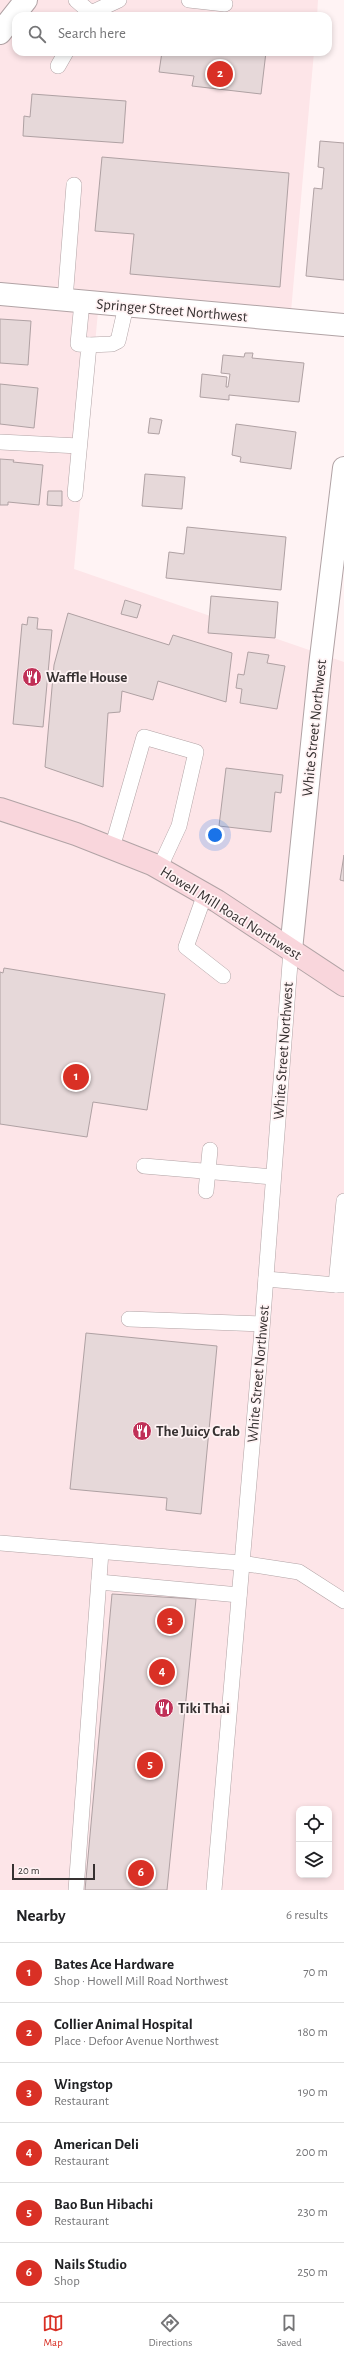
<!DOCTYPE html>
<html lang="en">
<head>
<meta charset="utf-8">
<style>
	body { margin:0; font-family:"Alegreya Sans",sans-serif; background:#f6f6f6; color:#202124 }
	.controls { position:absolute; right:12px; bottom:12px; display:grid; overflow:hidden; border-radius:8px; box-shadow:0 2px 6px #0003 }
	.controls button { width:36px; height:36px; display:grid; place-items:center; padding:0; border:0; border-bottom:1px solid #e0e0e0; background:#fff; color:#202124; font:20px sans-serif }
	.scale { position:absolute; left:12px; bottom:10px; width:83px; box-sizing:border-box; padding-left:4px; border:2px solid #363131; border-top:0; font-size:11px; line-height:14px; white-space:nowrap; color:#363131; -webkit-text-stroke:3px #fff3f4; paint-order:stroke }
	.you { position:absolute; left:215px; top:835px; width:14px; height:14px; margin:-10px; border:3px solid #fff; border-radius:50%; background:#1a73e8; box-shadow:0 0 0 6px #1a73e833 }
	.badge { display:grid; place-items:center; width:26px; height:26px; border-radius:50%; background:#d93025; color:#fff; font-size:13px; font-weight:700 }
	.pin { position:absolute; translate:-50% -50%; border:2px solid #fff; box-shadow:0 1px 4px #0006 }
	.list { margin:0; padding:0; list-style:none }
	h2 { display:flex; justify-content:space-between; align-items:center; height:52px; margin:0; padding:0 16px; font-size:17px }
	h2 small { font-size:13px; font-weight:400; color:#757577 }
	.list li { display:grid; grid-template-columns:26px 1fr auto; gap:12px; align-items:center; box-sizing:border-box; height:60px; padding:0 16px; border-top:1px solid #e0e0e0 }
	.list b { display:block; font-size:15px; white-space:nowrap }
	.list p { margin:0; font-size:13px; white-space:nowrap; color:#757577 }
	.list em { font-size:13px; font-style:normal; color:#757577 }
	.icon { flex:none; width:22px; height:22px; fill:none; stroke:currentColor; stroke-width:2; stroke-linecap:round; stroke-linejoin:round }
	.map { position:relative; flex:none; width:344px; height:1890px; overflow:hidden }
	.search { position:absolute; background:#fff; box-shadow:0 2px 6px #0003; left:12px; right:12px; top:12px; height:44px; display:flex; align-items:center; gap:10px; box-sizing:border-box; padding:0 14px; border-radius:12px; color:#757577; font-size:15px }
	.sheet { height:412px; background:#fff }
	nav { display:flex; justify-content:space-around; align-items:center; box-sizing:border-box; height:56px; border-top:1px solid #e0e0e0; background:#fff; font-size:11px; color:#757577 }
	nav a { display:grid; justify-items:center; gap:2px }
	nav .on { color:#d93025 }
	.map>svg:first-child { display:block }
	.built { fill:#fde5e8; fill-rule:evenodd }
	.building { fill:#e6d8d9; stroke:#afa1a3 }
	.lines { fill:none; stroke-linecap:round; stroke-linejoin:round }
	.service-casing { stroke:#b1a3a5; stroke-width:16 }
	.minor-casing { stroke:#b1a3a5; stroke-width:24 }
	.tertiary-casing { stroke:#b1a3a5; stroke-width:24 }
	.secondary-casing { stroke:#b1a3a5; stroke-width:24 }
	.service { stroke:#fff; stroke-width:15 }
	.minor { stroke:#fff; stroke-width:22 }
	.tertiary { stroke:#fff; stroke-width:22 }
	.secondary { stroke:#f9d6dc; stroke-width:22 }
	.labels { text-anchor:middle; stroke-width:3.5; stroke-linejoin:round; paint-order:stroke }
	.street-label { font-size:15px; fill:#363131; stroke:#fff3f4 }
	.poi-label { font-size:15px; font-weight:bold; fill:#363131; stroke:#fff3f4; text-anchor:start }
</style>
</head>
<body>
<div class="map">
<svg width="344" height="1890" viewBox="0 0 344 1890">
	<rect width="100%" height="100%" fill="#fff3f4"/>
	<!-- built -->
	<path class="built" d="M 0,0 L 318,0 L 317,16 L 16,16 L 16,52 L 314,52 L 290,323 L 99,301 L 74,569 L 344,662 L 344,1890 L 0,1890 ZM 299,1809 L 329,1809 L 329,1875 L 299,1875 Z"/>
	<!-- building -->
	<g class="building">
		<path d="M 162,52 L 266,52 L 261,94 L 192,86 L 194,76 L 159,72 Z"/>
		<path d="M 32,94 L 126,101 L 123,143 L 23,136 L 24,116 L 30,117 Z"/>
		<path d="M 320,141 L 344,143 L 344,280 L 306,276 L 314,188 L 322,189 L 324,168 L 318,167 Z"/>
		<path d="M 102,157 L 289,173 L 280,287 L 130,274 L 134,234 L 95,231 Z"/>
		<path d="M 0,319 L 31,321 L 28,365 L 0,363 Z"/>
		<path d="M 245,353 L 253,353 L 252,358 L 304,363 L 299,402 L 229,395 L 229,400 L 200,397 L 202,374 L 227,377 L 226,387 L 228,387 L 230,374 L 221,373 L 223,355 L 244,357 Z"/>
		<path d="M 0,384 L 38,388 L 34,428 L 0,424 Z"/>
		<path d="M 150,418 L 162,420 L 159,434 L 148,433 Z"/>
		<path d="M 236,424 L 296,432 L 291,469 L 240,462 L 241,457 L 232,455 Z"/>
		<path d="M 0,459 L 14,460 L 13,462 L 43,465 L 39,505 L 8,502 L 8,505 L 0,505 Z"/>
		<path d="M 145,474 L 185,477 L 182,509 L 142,506 Z"/>
		<path d="M 48,491 L 62,491 L 62,506 L 47,505 Z"/>
		<path d="M 187,527 L 286,537 L 281,590 L 166,578 L 169,552 L 184,554 Z"/>
		<path d="M 211,596 L 278,602 L 275,638 L 208,633 Z"/>
		<path d="M 125,600 L 141,605 L 137,618 L 121,614 Z"/>
		<path d="M 68,613 L 169,645 L 173,635 L 232,653 L 226,702 L 158,681 L 153,700 L 122,691 L 120,712 L 108,713 L 103,787 L 45,767 L 54,665 Z"/>
		<path d="M 28,617 L 38,618 L 37,629 L 52,630 L 43,727 L 13,724 L 22,624 L 27,625 Z"/>
		<path d="M 248,652 L 269,655 L 267,663 L 285,666 L 277,709 L 240,703 L 242,689 L 236,688 L 238,674 L 244,675 Z"/>
		<path d="M 226,768 L 283,775 L 281,793 L 275,792 L 271,832 L 219,826 Z"/>
		<path d="M 344,855 L 344,881 L 340,880 Z"/>
		<path d="M 4,968 L 165,994 L 147,1110 L 93,1102 L 87,1137 L 0,1124 L 0,972 L 3,973 Z"/>
		<path d="M 86,1333 L 217,1346 L 201,1514 L 166,1510 L 167,1498 L 70,1489 Z"/>
		<path d="M 112,1594 L 196,1599 L 167,1890 L 85,1890 Z"/>
	</g>
	<g class="lines">
		<defs>
			<g id="service">
				<path d="M 76,0 L 91,13 L 119,0"/>
				<path d="M 189,0 L 225,4"/>
				<path d="M 58,66 L 66,52"/>
				<path d="M 65,300 L 74,185"/>
				<path d="M 89,345 L 112,344 L 118,341 L 126,306"/>
				<path d="M 0,442 L 79,446"/>
				<path d="M 75,494 L 89,345 L 78,344 L 82,302"/>
				<path d="M 112,848 L 144,737 L 196,752 L 179,826 L 159,869"/>
				<path d="M 205,894 L 186,947 L 223,976"/>
				<path d="M 144,1166 L 273,1177"/>
				<path d="M 206,1191 L 210,1150"/>
				<path d="M 344,1201 L 336,1285 L 344,1285"/>
				<path d="M 266,1279 L 336,1285"/>
				<path d="M 129,1319 L 262,1324"/>
				<path d="M 0,1543 L 241,1563 L 299,1572 L 344,1601"/>
				<path d="M 99,1582 L 239,1595"/>
				<path d="M 76,1890 L 101,1552"/>
				<path d="M 214,1890 L 261,1342 L 291,950"/>
			</g>
			<g id="minor">
				<path d="M 0,294 L 344,325"/>
				<path d="M 291,950 L 320,666 L 344,468"/>
			</g>
			<path id="tertiary" d="M 0,33 L 26,0"/>
			<path id="secondary" d="M 0,809 L 76,834 L 152,864 L 217,901 L 344,985"/>
		</defs>
		<!-- service casing -->
		<use href="#service" class="service-casing"/>
		<!-- minor casing -->
		<use href="#minor" class="minor-casing"/>
		<!-- tertiary casing -->
		<use href="#tertiary" class="tertiary-casing"/>
		<!-- secondary casing -->
		<use href="#secondary" class="secondary-casing"/>
		<!-- service -->
		<use href="#service" class="service"/>
		<!-- minor -->
		<use href="#minor" class="minor"/>
		<!-- tertiary -->
		<use href="#tertiary" class="tertiary"/>
		<!-- secondary -->
		<use href="#secondary" class="secondary"/>
	</g>
	<!-- icons -->
	<defs>
		<symbol id="restaurant-disc" viewBox="-11 -11 22 22"><circle r="9.5" fill="#c03057" stroke="#fff3f4"/><path d="M-5-6h1v4h1v-4h1v4h1v-4h1v5L-1.5 .5V6h-2V.5L-5-1ZM5-6V6H3V1.5H1.5Q1.5-4 5-6Z" fill="#fff"/></symbol>
	</defs>
	<g fill-rule="evenodd">
		<use href="#restaurant-disc" x="21" y="666" width="22" height="22"/>
		<use href="#restaurant-disc" x="131" y="1420" width="22" height="22"/>
		<use href="#restaurant-disc" x="153" y="1697" width="22" height="22"/>
	</g>
	<g class="labels">
		<!-- street labels -->
		<g class="street-label">
			<text transform="translate(172 310) rotate(5)" y="5">Springer Street Northwest</text>
			<text transform="translate(314 728) rotate(-84)" y="5">White Street Northwest</text>
			<text transform="translate(231 913) rotate(32)" y="5">Howell Mill Road Northwest</text>
			<text transform="translate(283 1051) rotate(-86)" y="5">White Street Northwest</text>
			<text transform="translate(258 1374) rotate(-85)" y="5">White Street Northwest</text>
		</g>
		<!-- poi labels -->
		<g class="poi-label">
			<text x="46" y="682">Waffle House</text>
			<text x="156" y="1436">The Juicy Crab</text>
			<text x="178" y="1713">Tiki Thai</text>
		</g>
	</g>
</svg>
<div class="controls">
<button><svg class="icon" aria-label="locate" viewBox="0 0 24 24"><circle cx="12" cy="12" r="6"/><path d="M12 2v4M12 18v4M2 12h4M18 12h4"/></svg></button>
<button><svg class="icon" aria-label="layers" viewBox="0 0 24 24"><path d="M12 4l9 5-9 5-9-5zM3 14l9 5 9-5"/></svg></button>
</div>
<div class="scale">20 m</div>
<div class="you"></div>
<div class="pin badge" style="left:76px;top:1077px">1</div>
<div class="pin badge" style="left:220px;top:74px">2</div>
<div class="pin badge" style="left:170px;top:1621px">3</div>
<div class="pin badge" style="left:162px;top:1672px">4</div>
<div class="pin badge" style="left:150px;top:1765px">5</div>
<div class="pin badge" style="left:141px;top:1873px">6</div>
<div class="search"><svg class="icon" aria-label="search" viewBox="0 0 24 24"><circle cx="10" cy="10" r="6"/><path d="M15 15l6 6"/></svg>Search here</div>
</div>
<section class="sheet">
<h2>Nearby<small>6 results</small></h2>
<ul class="list">
<li><span class="badge">1</span><div><b>Bates Ace Hardware</b><p>Shop · Howell Mill Road Northwest</p></div><em>70 m</em></li>
<li><span class="badge">2</span><div><b>Collier Animal Hospital</b><p>Place · Defoor Avenue Northwest</p></div><em>180 m</em></li>
<li><span class="badge">3</span><div><b>Wingstop</b><p>Restaurant</p></div><em>190 m</em></li>
<li><span class="badge">4</span><div><b>American Deli</b><p>Restaurant</p></div><em>200 m</em></li>
<li><span class="badge">5</span><div><b>Bao Bun Hibachi</b><p>Restaurant</p></div><em>230 m</em></li>
<li><span class="badge">6</span><div><b>Nails Studio</b><p>Shop</p></div><em>250 m</em></li>
</ul>
</section>
<nav>
<a class="on"><svg class="icon" aria-label="map" viewBox="0 0 24 24"><path d="M3 6l6-2 6 2 6-2v14l-6 2-6-2-6 2zM9 4v14M15 6v14"/></svg>Map</a>
<a><svg class="icon" aria-label="directions" viewBox="0 0 24 24"><path d="M12 3l9 9-9 9-9-9zM9 14v-3h6M13 9l2 2-2 2"/></svg>Directions</a>
<a><svg class="icon" aria-label="saved" viewBox="0 0 24 24"><path d="M7 4h10v16l-5-4-5 4z"/></svg>Saved</a>
</nav>
</body>
</html>
